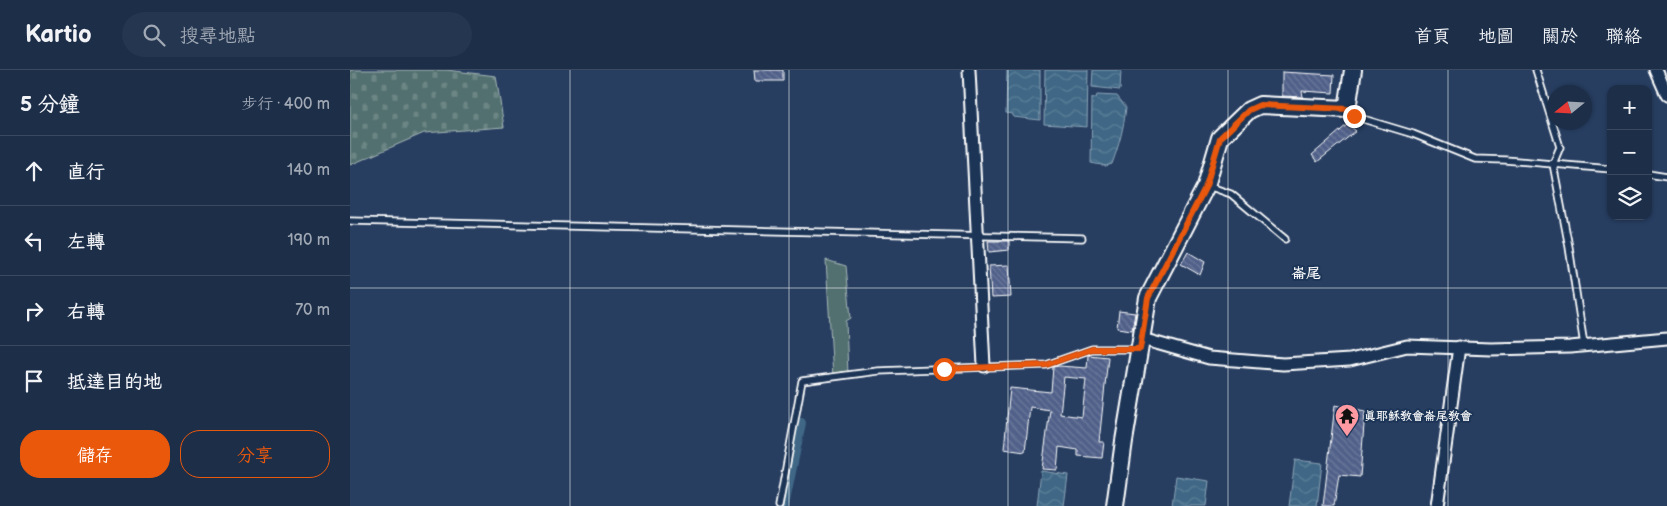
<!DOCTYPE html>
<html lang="zh-TW">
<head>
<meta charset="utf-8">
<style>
	body { margin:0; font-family:"Balsamiq Sans","LXGW WenKai TC",sans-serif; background:#253650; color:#f1f3f6 }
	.controls { position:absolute; right:15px; top:15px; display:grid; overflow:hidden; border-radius:10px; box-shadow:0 1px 4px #0004 }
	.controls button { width:45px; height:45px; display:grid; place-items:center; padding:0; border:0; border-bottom:1px solid #3b4a61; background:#1d2e49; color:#f1f3f6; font:25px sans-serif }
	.compass { position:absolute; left:1197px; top:15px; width:45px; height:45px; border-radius:50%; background:#1d2e49; box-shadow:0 1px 4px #0004; rotate:252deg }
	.stop { position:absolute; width:15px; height:15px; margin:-11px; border:4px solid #ea580c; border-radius:50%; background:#fff }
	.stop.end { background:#ea580c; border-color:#fff; box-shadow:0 1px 5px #0008 }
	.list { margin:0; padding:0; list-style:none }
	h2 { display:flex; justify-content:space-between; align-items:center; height:65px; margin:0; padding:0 20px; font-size:21px }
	h2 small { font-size:16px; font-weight:400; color:#a0a8b4 }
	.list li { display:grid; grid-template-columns:32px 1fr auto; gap:15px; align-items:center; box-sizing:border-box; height:70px; padding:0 20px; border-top:1px solid #3b4a61 }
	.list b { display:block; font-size:19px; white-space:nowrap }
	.list em { font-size:16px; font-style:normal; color:#a0a8b4 }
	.actions { display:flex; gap:10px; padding:15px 20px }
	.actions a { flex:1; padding:11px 0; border:1px solid #ea580c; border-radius:20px; text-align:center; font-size:18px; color:#ea580c }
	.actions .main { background:#ea580c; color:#fff }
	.icon { flex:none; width:28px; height:28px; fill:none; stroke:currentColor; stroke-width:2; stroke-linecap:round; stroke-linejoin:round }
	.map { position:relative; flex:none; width:1317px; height:436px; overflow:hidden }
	header { display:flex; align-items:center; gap:30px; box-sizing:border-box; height:70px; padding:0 25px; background:#1d2e49; border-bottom:1px solid #3b4a61 }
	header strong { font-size:24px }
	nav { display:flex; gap:28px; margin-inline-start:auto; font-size:18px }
	.search { width:350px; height:45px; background:#253650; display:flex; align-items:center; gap:12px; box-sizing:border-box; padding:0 18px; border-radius:28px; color:#a0a8b4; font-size:19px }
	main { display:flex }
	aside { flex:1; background:#1d2e49 }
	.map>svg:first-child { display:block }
	.grass { fill:#52706f; stroke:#a8b8b7 }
	.cemetery { fill:url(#cemetery-stones); stroke:#a8b8b7 }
	.water { fill:url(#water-waves); stroke:#8ca4b6 }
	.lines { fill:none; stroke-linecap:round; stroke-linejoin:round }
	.canal { stroke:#3f6886; stroke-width:10 }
	.building { fill:url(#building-back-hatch); stroke:#fff; fill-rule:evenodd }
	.lane-casing { stroke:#fff; stroke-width:9 }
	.street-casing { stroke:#fff; stroke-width:15 }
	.secondary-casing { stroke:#fff; stroke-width:20 }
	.lane { stroke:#1d3557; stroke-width:5.5 }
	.street { stroke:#1d3557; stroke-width:11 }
	.secondary { stroke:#1d3557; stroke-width:16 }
	.route { stroke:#ea580c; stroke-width:6 }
	.grid { fill:none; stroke:#fff; stroke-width:1; stroke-opacity:0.55 }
	.labels { text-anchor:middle; stroke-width:4; stroke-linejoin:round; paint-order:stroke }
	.poi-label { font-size:12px; font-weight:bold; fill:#fff; stroke:#1d3557; text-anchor:start }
	.quarter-label { font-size:15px; font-weight:bold; fill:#fff; stroke:#1d3557 }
</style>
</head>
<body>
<header>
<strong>Kartio</strong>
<div class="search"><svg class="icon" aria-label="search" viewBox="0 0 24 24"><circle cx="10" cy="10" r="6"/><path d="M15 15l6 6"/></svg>搜尋地點</div>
<nav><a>首頁</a><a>地圖</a><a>關於</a><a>聯絡</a></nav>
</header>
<main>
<aside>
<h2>5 分鐘<small>步行 · 400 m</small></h2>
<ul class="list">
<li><svg class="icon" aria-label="ahead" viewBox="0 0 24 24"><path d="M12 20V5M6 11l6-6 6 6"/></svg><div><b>直行</b></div><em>140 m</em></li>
<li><svg class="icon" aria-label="left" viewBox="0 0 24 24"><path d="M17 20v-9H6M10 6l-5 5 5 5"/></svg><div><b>左轉</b></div><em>190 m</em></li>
<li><svg class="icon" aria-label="right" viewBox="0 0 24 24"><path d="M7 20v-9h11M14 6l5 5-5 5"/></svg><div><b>右轉</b></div><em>70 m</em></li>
<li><svg class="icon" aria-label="arrive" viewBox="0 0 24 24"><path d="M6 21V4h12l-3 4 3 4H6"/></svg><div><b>抵達目的地</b></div></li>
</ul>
<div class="actions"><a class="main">儲存</a><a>分享</a></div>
</aside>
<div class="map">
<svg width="1317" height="436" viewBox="0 0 1317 436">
	<defs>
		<pattern id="cemetery-stones" width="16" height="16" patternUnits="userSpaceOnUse" patternTransform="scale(1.25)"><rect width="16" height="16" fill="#52706f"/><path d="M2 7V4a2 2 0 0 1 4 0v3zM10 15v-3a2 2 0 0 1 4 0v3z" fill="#6c8585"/></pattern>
		<pattern id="water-waves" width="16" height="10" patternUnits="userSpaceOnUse" patternTransform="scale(1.25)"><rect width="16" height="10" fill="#3f6886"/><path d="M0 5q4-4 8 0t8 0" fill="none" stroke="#5c7f98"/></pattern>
		<pattern id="building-back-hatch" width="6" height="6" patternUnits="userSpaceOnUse" patternTransform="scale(1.25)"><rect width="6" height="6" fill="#516189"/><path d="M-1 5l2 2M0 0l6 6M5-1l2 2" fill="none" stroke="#6b799b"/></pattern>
	</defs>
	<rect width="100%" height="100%" fill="#273e61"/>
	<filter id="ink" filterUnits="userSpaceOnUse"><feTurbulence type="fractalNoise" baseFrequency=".02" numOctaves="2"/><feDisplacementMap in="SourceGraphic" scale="10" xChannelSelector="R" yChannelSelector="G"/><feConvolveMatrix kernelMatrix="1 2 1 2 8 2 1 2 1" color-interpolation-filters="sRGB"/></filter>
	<g filter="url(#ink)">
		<!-- grass -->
		<path class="grass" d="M 476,190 L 496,196 L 501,248 L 496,251 L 498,305 L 483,307 Z"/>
		<!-- cemetery -->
		<path class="cemetery" d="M 0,0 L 96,0 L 146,6 L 154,57 L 74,63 L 0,95 Z"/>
		<!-- water -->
		<g class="water">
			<path d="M 657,0 L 690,0 L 690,50 L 663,47 L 663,44 L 656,43 Z"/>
			<path d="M 695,0 L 738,0 L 737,57 L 694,54 Z"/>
			<path d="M 743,0 L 771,0 L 770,20 L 742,17 Z"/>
			<path d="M 747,25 L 767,26 L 776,37 C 774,57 769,75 762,94 L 756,96 L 741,93 L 742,28 L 746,28 Z"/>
			<path d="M 945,390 L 972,393 L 967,436 L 939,436 Z"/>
			<path d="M 691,401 L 718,405 L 714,436 L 687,436 Z"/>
			<path d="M 826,406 L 859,411 L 856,436 L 822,436 Z"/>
		</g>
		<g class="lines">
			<!-- canal -->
			<path class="canal" d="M 434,436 L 451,353"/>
		</g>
		<!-- building -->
		<g class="building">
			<path d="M 404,0 L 433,0 L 433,11 L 405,11 Z"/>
			<path d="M 932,2 L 984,5 L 983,23 L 952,21 L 953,27 L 932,26 Z"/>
			<path d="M 998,54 L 1006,61 L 967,92 L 962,85 Z"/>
			<path d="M 638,171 L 659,171 L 659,180 L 639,182 Z"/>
			<path d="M 838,182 L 855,192 L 850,205 L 831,194 Z"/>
			<path d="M 659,195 L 661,227 L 641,228 L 639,196 Z"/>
			<path d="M 769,241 L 785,243 L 782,260 L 767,258 Z"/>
			<path d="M 738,285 L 758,287 L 749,372 L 754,372 L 752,388 L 728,386 L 728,380 L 709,377 L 707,400 L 692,399 L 700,340 L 680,337 L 675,382 L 654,379 L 660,318 L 701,322 L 703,297 L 709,296 L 737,298 ZM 714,307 L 736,309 L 732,347 L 710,344 Z"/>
			<path d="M 985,335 L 1015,341 L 1010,407 L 989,405 L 984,436 L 973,436 Z"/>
		</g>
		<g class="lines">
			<defs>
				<g id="lane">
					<path d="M 1186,0 L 1210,77 L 1203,94 L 1219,177 L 1234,275"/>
					<path d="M 998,40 L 1003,46 L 1063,64 L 1125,89 L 1155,90 L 1261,99"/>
					<path d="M 1298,104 L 1317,107"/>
					<path d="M 858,116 L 881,124 L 935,169"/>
					<path d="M 0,151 L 732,168"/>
					<path d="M 429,436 L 452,311 L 528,301 L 696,295 L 742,279 L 788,279"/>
				</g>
				<g id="street">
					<path d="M 619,0 L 634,296"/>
					<path d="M 1306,0 L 1317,25"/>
					<path d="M 792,269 L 859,288 L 933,294 L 1000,290 L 1057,276 L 1141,279 L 1220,277 L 1317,268"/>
					<path d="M 1087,436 L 1109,277"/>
				</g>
				<path id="secondary" d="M 765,436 L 774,371 L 798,228 L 856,116 L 870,68 L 899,40 L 910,35 L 997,39 L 1003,0"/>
			</defs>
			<!-- lane casing -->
			<use href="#lane" class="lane-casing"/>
			<!-- street casing -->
			<use href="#street" class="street-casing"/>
			<!-- secondary casing -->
			<use href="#secondary" class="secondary-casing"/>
			<!-- lane -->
			<use href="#lane" class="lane"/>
			<!-- street -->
			<use href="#street" class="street"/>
			<!-- secondary -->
			<use href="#secondary" class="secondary"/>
		</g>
	</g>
	<g class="lines" filter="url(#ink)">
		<!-- route -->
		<path class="route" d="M 594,299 L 696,295 L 742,279 L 790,279 L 798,228 L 856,116 L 870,68 L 899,40 L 910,35 L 997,39 L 1004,46"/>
	</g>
	<!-- grid -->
	<path class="grid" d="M 220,0 L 220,436M 439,0 L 439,436M 658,0 L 658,436M 878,0 L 878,436M 1098,0 L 1098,436M 0,218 L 1317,218"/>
	<!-- icons -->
	<defs>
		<symbol id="temple-pin" viewBox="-11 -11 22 30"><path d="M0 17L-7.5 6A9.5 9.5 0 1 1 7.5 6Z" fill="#ff9aa2" stroke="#1d3557"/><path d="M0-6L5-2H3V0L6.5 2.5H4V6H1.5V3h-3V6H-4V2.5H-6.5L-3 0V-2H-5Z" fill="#111"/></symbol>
	</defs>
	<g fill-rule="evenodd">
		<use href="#temple-pin" x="983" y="332" width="28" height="38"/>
	</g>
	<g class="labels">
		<!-- poi labels -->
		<g class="poi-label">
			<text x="1014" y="350">真耶穌教會崙尾教會</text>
		</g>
		<!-- quarter labels -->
		<g class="quarter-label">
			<text x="956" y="208">崙尾</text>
		</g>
	</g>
</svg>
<div class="controls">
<button>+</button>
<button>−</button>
<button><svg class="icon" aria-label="layers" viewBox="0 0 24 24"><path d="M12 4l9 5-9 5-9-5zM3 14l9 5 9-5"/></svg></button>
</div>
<svg class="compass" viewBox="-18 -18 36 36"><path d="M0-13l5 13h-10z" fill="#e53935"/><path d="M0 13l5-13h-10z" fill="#a0a8b4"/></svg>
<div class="stop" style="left:594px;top:299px"></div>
<div class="stop end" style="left:1004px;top:46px"></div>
</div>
</main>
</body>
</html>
